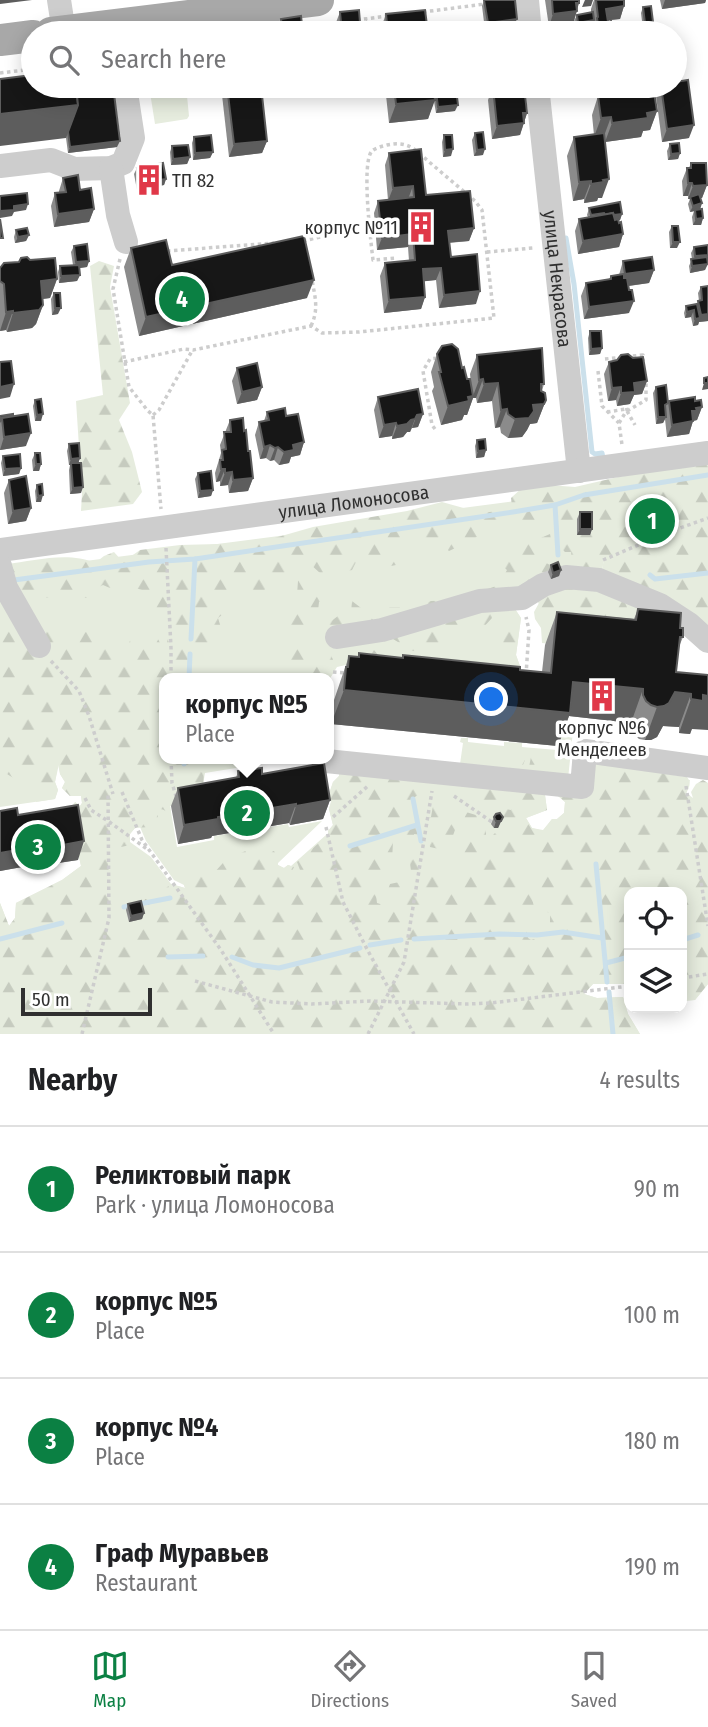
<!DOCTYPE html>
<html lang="en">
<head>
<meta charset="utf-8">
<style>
	body { margin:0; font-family:"Fira Sans Condensed",sans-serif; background:#f2f2f2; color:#202124 }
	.controls { position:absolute; right:21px; bottom:21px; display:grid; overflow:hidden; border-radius:14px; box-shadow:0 4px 18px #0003 }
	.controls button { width:63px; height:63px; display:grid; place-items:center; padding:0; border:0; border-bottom:2px solid #e0e0e0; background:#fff; color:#202124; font:35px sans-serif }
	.scale { position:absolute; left:21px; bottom:18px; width:131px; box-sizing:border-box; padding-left:7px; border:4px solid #303030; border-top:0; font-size:19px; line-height:24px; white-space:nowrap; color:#303030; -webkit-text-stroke:5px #fff; paint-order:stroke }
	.you { position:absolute; left:492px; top:700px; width:24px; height:24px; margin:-18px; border:5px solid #fff; border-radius:50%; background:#1a73e8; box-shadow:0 0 0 10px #1a73e833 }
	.badge { display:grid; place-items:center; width:46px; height:46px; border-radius:50%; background:#0b8043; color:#fff; font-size:23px; font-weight:700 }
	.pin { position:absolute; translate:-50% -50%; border:4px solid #fff; box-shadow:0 2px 7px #0006 }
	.popup { position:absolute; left:159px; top:673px; width:175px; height:91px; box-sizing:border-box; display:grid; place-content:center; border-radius:14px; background:#fff; filter:drop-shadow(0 2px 5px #0005); font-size:23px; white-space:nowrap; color:#757577 }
	.popup b { font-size:26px; color:#202124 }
	.popup::after { content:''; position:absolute; left:50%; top:100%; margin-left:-14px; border:14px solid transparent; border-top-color:#fff }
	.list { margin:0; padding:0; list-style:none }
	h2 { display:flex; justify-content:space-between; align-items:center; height:91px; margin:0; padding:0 28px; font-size:30px }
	h2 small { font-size:23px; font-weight:400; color:#757577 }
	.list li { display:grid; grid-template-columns:46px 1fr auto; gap:21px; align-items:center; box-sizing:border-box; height:126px; padding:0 28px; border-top:2px solid #e0e0e0 }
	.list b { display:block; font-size:26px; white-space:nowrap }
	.list p { margin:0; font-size:23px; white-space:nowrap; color:#757577 }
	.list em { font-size:23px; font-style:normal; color:#757577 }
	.icon { flex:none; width:38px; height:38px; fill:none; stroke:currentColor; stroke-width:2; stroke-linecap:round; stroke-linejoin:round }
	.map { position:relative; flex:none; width:708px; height:1034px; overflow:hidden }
	.search { position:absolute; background:#fff; box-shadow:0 4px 18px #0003; left:21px; right:21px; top:21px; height:77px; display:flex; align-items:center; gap:18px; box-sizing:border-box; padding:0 24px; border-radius:38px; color:#757577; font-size:26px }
	.sheet { height:595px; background:#fff }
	nav { display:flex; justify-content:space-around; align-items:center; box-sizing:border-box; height:98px; border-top:2px solid #e0e0e0; background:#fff; font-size:19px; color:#757577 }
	nav a { display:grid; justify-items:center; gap:4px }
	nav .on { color:#0b8043 }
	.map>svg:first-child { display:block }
	.green { fill:#e6ecde; fill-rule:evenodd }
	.forest { fill:url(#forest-firs); fill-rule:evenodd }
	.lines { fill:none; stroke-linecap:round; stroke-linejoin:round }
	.stream { stroke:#cbe0eb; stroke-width:5 }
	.path { stroke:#cdcdcd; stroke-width:3.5; stroke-dasharray:3.5 3.5; stroke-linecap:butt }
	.minor { stroke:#cdcdcd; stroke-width:24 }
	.major { stroke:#a8a8a8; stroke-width:32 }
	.wall { fill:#8b8b8b }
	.shaded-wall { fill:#5d5d5d }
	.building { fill:#171717; stroke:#5d5d5d; stroke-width:2 }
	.labels { text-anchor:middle; stroke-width:7; stroke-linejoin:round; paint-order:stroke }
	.poi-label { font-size:19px; fill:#303030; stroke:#fff; text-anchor:start }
	.street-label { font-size:19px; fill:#303030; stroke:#fff }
</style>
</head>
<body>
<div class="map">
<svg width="708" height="1034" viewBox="0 0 708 1034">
	<defs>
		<pattern id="forest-firs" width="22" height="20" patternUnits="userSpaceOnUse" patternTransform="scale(1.75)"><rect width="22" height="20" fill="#e6ecde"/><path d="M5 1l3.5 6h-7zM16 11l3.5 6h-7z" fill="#c6cbbf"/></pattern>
	</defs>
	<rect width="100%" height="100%" fill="#fff"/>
	<!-- green -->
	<g class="green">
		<path d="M 149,86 L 186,86 L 189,116 L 187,119 L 155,124 Z"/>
		<path d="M 708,465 L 604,557 L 602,573 L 633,602 L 648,625 L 622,652 L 542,643 L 541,628 L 535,619 L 534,612 L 539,603 L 535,597 L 515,609 L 521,618 L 516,655 L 521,669 L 359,662 L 337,667 L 329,680 L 329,678 L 165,678 L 165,759 L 291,759 L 205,773 L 203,785 L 186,800 L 170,806 L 177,847 L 214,840 L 214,836 L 288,824 L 289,827 L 322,821 L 278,863 L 278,865 L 284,868 L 288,865 L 291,866 L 326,835 L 327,837 L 328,835 L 328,831 L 333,825 L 329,809 L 331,802 L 329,794 L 333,782 L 339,776 L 339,772 L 459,771 L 463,743 L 460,742 L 461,738 L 468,738 L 468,742 L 504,746 L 504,742 L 522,743 L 522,747 L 557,750 L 560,730 L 573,731 L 568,779 L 545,795 L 547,810 L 526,818 L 532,828 L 543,830 L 552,819 L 557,819 L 564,813 L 565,802 L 557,795 L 581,798 L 590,795 L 584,785 L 690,780 L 686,794 L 689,795 L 690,797 L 694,799 L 708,984 L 695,1000 L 682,1001 L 682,892 L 629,892 L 629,987 L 627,984 L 593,984 L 584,994 L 597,998 L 623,997 L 628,1014 L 640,1034 L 0,1034 L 0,903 L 9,926 L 15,918 L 16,903 L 62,880 L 81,866 L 77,848 L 75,802 L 80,806 L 82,803 L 81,796 L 70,796 L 62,788 L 65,782 L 60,774 L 58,764 L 55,782 L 58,790 L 55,799 L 0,807 L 0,572 L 317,531 L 379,519 L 515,501 ZM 140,827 L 146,841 L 174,880 L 184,885 L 185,888 L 171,884 L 151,857 L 130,842 L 130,834 L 135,828 Z"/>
	</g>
	<!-- forest -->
	<g class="forest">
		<path d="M 99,261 L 114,266 L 110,287 L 130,403 L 119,420 L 132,452 L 142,492 L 133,504 L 81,511 L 82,493 L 76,401 L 103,395 L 90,266 Z"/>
		<path d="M 708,462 L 708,653 L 698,645 L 681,621 L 648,625 L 632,617 L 632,608 L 634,600 L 602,573 L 604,556 L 597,558 L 596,566 L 590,570 L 577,567 L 572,560 L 571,552 L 565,552 L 559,546 L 557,539 L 568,531 L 573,535 L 574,522 L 564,525 L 558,520 L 549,518 C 537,533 519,525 504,520 L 503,525 L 499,529 L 493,528 L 466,543 L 449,551 L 437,541 L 423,543 L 416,540 L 397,543 L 396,552 L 400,559 L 396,565 C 383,568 367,569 358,558 L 352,570 L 336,574 L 320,573 L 310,564 L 304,567 L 294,565 L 292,573 L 295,579 L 287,587 L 267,588 L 262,592 L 253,590 L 245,582 L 227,596 C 230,607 227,612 218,618 L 222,631 L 218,639 L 210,643 L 205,656 L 196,663 L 195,678 L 165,678 L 165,759 L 179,759 L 179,761 L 182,759 L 200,759 L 202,762 L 196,769 L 177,771 L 178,784 L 185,784 C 188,776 192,774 200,771 L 204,773 L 203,785 L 186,800 L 170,806 L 171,814 C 166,812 161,806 155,811 L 156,814 L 158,815 L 157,822 L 152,821 L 149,827 L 135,828 L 130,834 L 130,845 L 121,847 L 116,841 L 115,834 L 110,837 L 114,855 L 108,863 L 110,887 L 132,901 L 119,913 L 113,910 L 109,917 L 107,934 L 110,937 L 124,925 L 142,924 L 142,908 L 145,899 L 153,899 L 157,908 L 163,905 L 161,892 L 171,884 L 185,888 L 180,873 L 193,869 L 213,874 L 231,854 C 235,854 238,854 241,853 C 252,849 251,846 263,853 L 274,851 L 278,858 L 278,865 L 284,868 L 288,865 L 294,867 L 291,873 L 298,878 L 303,877 L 305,872 L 300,870 L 297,862 L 328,835 L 328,831 L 333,825 L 329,809 L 331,802 L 329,794 L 333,782 L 339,776 L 339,772 L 498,768 L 500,755 C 510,749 518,750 525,760 L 523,765 L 529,767 L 531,757 L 537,752 L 545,754 L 549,760 L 544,769 L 556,775 L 545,795 L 547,810 L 526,818 L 532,828 L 543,831 L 552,819 L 557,819 L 564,813 L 565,802 L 557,795 L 581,798 L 591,795 L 584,785 L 596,763 L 687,777 C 692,783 689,787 686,794 L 689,795 L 693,798 L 691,792 L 696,784 L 703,780 L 708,783 L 708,984 L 695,1000 L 682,1001 L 682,892 L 629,892 L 629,987 L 627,984 L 593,984 L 584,994 L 597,998 L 623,997 L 628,1014 L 640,1034 L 210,1034 L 209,1031 L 197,1028 L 196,1034 L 0,1034 L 0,903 L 9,926 L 15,918 L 16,903 L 62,880 L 81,866 L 69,810 L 75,802 L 80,806 L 82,803 L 81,796 L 70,796 L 62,788 L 65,782 L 60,774 L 59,764 L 55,782 L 58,790 L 55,799 L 36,802 L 36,794 L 40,789 L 34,783 L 33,773 L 24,773 L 15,779 L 7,774 L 0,778 L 0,689 L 16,691 L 21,680 L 0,679 L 0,624 L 38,629 L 46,626 L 56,627 L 63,632 L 79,636 L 87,631 L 95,635 L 98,630 L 104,630 L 109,636 L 105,641 L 107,648 L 127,646 L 134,634 L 157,637 L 160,643 L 167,643 L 169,632 L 166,622 L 161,624 L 156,622 L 154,614 L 155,596 L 149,592 L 118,583 L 110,588 L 103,585 L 97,588 L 96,597 C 84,600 74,596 62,596 C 54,596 47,599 39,598 C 20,598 14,579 6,564 C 34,561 68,551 95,563 L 104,556 L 114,552 L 123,562 L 140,550 L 180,545 L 257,543 L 313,527 L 407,511 L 442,502 L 478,512 L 490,512 L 512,507 L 511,498 L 523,487 L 549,485 L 575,487 L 618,477 ZM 453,780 L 460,792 L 465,792 L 471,785 L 476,789 L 470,800 L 485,807 L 491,802 L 497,807 L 503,808 L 511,802 L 511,810 L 505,809 L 500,812 L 502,826 L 501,836 L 495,833 L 490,838 L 486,838 L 486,825 L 479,816 L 466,812 L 463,823 L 469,841 C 463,845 457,855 458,863 C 459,866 461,869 462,872 L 453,882 L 447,885 L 441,873 L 426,870 L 427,856 L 416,843 L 414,834 L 421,835 L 429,841 L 430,847 L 439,849 L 449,847 L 456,827 L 454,823 L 454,809 L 449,800 L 444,803 L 440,799 L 434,800 L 431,817 L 426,818 L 420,822 L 419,816 L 413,812 L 410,800 L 418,795 L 419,790 L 415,786 L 417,781 L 435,787 L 447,786 ZM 399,837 L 402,838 L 399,841 L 401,855 L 410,863 L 411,871 L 404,881 L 390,884 L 386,895 L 390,907 L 377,903 L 376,895 L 378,892 L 379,887 L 387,876 L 386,873 L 392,862 L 393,841 ZM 521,852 L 531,855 L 534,853 L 541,859 L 542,866 L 537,878 L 522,885 L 516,882 L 515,875 L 509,871 L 510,867 L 514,866 L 518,859 L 517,855 ZM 532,898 L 541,904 L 541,910 L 550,913 L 550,925 L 541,930 L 540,937 L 531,940 L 528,938 L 525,920 L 529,917 L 530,912 L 534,907 Z"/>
		<path d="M 550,534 L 551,539 L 548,542 L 550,550 L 544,557 L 546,563 L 622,598 C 628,607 630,613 626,624 L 554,615 L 541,609 L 536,597 L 493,611 L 492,618 L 481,630 L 457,630 L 455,640 L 443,648 L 427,643 L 426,651 L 413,651 L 393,639 L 380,641 L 372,647 L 353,648 L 350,640 L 326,637 L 324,630 L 319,631 L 300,626 L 298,629 L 314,648 L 331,655 L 336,667 L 329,680 L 329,678 L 308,678 L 294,673 L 288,663 L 289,656 L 295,651 L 295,647 L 288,645 C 283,634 284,627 281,617 L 287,612 L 292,613 L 293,610 L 289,602 L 297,595 L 298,581 L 303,576 L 312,580 L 325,597 L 319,602 L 318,611 L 326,625 L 342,613 L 351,613 L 352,601 L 365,611 L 375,622 L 379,621 L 379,615 L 390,607 L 415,607 L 431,601 L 456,600 L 499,585 L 507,570 L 502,566 L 500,558 L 506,550 L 503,546 L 512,542 C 520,546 527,546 535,541 L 536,536 L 543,537 Z"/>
		<path d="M 515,609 L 521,618 L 516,655 L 521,669 L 508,679 L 359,662 L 364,653 L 374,650 L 381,658 L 498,672 L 496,662 L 505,653 L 503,642 L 508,629 L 505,617 Z"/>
	</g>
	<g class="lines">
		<!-- stream -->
		<g class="stream">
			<path d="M 566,238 L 574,284 L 592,452 L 595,454 L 602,453 L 603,458"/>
			<path d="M 555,505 L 558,555"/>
			<path d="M 650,575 L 655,579 L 708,573"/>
			<path d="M 14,580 L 149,562 L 195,559 L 513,512 L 555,505 L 584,495 L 708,475"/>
			<path d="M 191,639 L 195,559"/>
			<path d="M 189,678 L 190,654"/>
			<path d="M 184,764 L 184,759"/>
			<path d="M 413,799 L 421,841"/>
			<path d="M 350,846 L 417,825"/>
			<path d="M 596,864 L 607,982"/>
			<path d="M 124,907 L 170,898"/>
			<path d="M 0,939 L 62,923"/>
			<path d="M 414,939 L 499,934 L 537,935 L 563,932 L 602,938"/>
			<path d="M 682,940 L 698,935"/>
			<path d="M 370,945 L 401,940"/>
			<path d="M 168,957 L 203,956"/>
			<path d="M 232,957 L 253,965 L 279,968 L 360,948"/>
			<path d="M 606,963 L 629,957"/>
			<path d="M 609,992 L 613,1034"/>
		</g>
		<!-- path -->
		<g class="path">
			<path d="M 423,12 L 485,4"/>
			<path d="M 357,20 L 387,16"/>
			<path d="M 0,73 L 33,69"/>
			<path d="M 303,241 L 342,232 L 368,223"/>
			<path d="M 167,251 L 274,243"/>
			<path d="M 487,252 L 533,248"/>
			<path d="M 120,259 L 113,289 L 129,387 L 148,411 L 153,415 L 161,509"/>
			<path d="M 311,326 C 319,309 315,297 312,280"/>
			<path d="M 605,359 L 643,355 L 643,361"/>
			<path d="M 124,362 L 184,349 L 193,350 L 311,326 L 322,333 L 359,332 L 494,318 L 482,210 L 475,201 L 414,149 C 405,143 397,143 387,145 C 383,146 375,148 372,151 C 361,162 371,243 373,260 L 397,258"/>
			<path d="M 598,371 L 602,406 L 619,423 L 622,445"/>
			<path d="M 627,411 L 646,400 L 646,382"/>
			<path d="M 627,411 L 635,425"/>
			<path d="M 607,412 L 626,409"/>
			<path d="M 153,415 L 159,410 L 192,351"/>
			<path d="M 619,423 L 627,410 L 626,405"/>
			<path d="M 435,429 L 432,425 L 423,371 L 430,359 L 438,358"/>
			<path d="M 166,548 L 171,648 L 171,678"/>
			<path d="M 603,560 L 669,532 L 708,518"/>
			<path d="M 51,661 L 79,691 L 89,716 L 113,794"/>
			<path d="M 333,672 L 347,673"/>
			<path d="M 526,675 L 529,630 L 526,617"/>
			<path d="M 171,759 L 172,783 L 176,796"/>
			<path d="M 686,786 L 708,926"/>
			<path d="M 122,792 L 142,840 L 221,950 L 274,1034"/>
			<path d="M 454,796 L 492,822"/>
			<path d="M 85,798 L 91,810 L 108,821 L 147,849"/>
			<path d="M 333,817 L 369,785"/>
			<path d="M 326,827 L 343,902 L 368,951 L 414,1034"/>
			<path d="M 682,978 L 708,974"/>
			<path d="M 195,981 L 272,1002 L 312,1004 L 370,1001 L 467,1004 L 491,1003 L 629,986"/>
			<path d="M 82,1034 L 109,918 L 108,794"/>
			<path d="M 368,1034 L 404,962 L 432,791"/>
		</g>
		<!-- minor -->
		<g class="minor">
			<path d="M 59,0 L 64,32"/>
			<path d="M 527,0 L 530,33"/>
			<path id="s1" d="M 537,86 L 579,471"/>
			<path d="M 0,166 L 51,160 L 74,169 L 111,168 L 123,163 L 133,138 L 125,86"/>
			<path d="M 111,168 L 118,215 L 126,242"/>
			<path id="s2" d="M 0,550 L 708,453"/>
			<path d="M 0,566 L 6,588 L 39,646"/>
			<path d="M 337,637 L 382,630 L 480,601 L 522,598 L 543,585 L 566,577 L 599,580 L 660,605 L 689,624 L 708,641"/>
			<path d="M 326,761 L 582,787 L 585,751 L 708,768"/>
		</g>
		<!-- major -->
		<g class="major">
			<path d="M 51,33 L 318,0"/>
			<path d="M 0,40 L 33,36"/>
		</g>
	</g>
	<!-- wall -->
	<g class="wall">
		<path d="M 484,0 L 515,25 L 485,30 L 482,6 Z"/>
		<path d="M 545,0 L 579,0 L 577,11 L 573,24 L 549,27 Z"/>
		<path d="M 594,0 L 624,0 L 624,6 L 620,19 L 607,20 L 614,33 L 592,33 L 593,24 L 592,26 L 576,29 L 574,21 L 577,15 L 591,12 L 591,9 Z"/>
		<path d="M 660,0 L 706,0 L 705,3 L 662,9 Z"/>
		<path d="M 643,7 L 650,28 L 643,29 L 641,13 Z"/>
		<path d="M 340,12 L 360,23 L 367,33 L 336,33 L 335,25 Z"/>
		<path d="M 386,14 L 428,33 L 379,33 Z"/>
		<path d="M 281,19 L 303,33 L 277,33 Z"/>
		<path d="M 0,79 L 117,147 L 68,153 L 66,138 Z"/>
		<path d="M 221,86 L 261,86 L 267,141 L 262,153 L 229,157 Z"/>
		<path d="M 385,86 L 433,86 L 434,96 L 436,91 L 455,111 L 436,113 L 434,101 L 428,119 L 389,123 Z"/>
		<path d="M 660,86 L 675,86 L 689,138 L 662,142 L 656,96 Z"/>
		<path d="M 493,87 L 521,95 L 527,113 L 520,135 L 492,139 L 488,100 Z"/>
		<path d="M 607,88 L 657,111 L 650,130 L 643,131 L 641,137 L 605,142 L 602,198 L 598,198 L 597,201 L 584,203 L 584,199 L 573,201 L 567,156 L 574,137 L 594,135 L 592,115 L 598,96 L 604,95 Z"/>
		<path d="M 475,133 L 483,155 L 474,156 L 472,140 Z"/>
		<path d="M 444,135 L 451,156 L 443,157 L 442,142 Z"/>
		<path d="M 194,137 L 213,152 L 210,158 L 193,160 L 192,143 Z"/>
		<path d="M 670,144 L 680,153 L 678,159 L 668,160 L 667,151 Z"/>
		<path d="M 172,146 L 190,157 L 187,164 L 171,165 L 170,152 Z"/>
		<path d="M 389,153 L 426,195 L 474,228 L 469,241 L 449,243 L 451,257 L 476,304 L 439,308 L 436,280 L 424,281 L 425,297 L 421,309 L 384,313 L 380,276 L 385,263 L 409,261 L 408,247 L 377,250 L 374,213 L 378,201 L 388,200 L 385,165 Z"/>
		<path d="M 691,163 L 707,185 L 702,198 L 701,198 L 700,209 L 703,218 L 701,225 L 693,225 L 692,217 L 694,211 L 690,212 L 688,204 L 690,199 L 688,199 L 688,196 L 683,196 L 682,181 L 687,168 L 689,168 Z"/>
		<path d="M 137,168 L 166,179 L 164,185 L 137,190 L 134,174 Z"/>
		<path d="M 63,178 L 80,190 L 94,209 L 89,222 L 54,227 L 51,206 L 55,193 L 59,193 L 59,191 Z"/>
		<path d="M 589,208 L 622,214 L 620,220 L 618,221 L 623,234 L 619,247 L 578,254 L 575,231 L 579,219 L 588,217 L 587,215 Z"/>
		<path d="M 672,226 L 677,248 L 670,248 L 669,232 Z"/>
		<path d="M 16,230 L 29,235 L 26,241 L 15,243 L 14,237 Z"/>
		<path d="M 74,246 L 89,261 L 87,267 L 79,268 L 80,275 L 77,281 L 59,283 L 58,272 L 60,266 L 73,265 L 71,252 Z"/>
		<path d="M 694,247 L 707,261 L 705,270 L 690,273 L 689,266 L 692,259 L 691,253 Z"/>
		<path d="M 131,248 L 172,265 L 307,298 L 139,336 L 124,267 Z"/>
		<path d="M 30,260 L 57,279 L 50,298 L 43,299 L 43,305 L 36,324 L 32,328 L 7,332 L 6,330 L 0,331 L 0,268 Z"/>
		<path d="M 623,261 L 654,270 L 649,283 L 629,286 L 629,313 L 584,319 L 581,296 L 586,283 L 609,279 L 611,276 L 619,275 Z"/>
		<path d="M 708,286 L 708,321 L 699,322 L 698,325 L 693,326 L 691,317 L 685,318 L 684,313 L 686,306 L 697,304 L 699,301 L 698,293 L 701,287 Z"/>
		<path d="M 54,293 L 58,314 L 52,315 L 51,299 Z"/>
		<path d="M 590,331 L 602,348 L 600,354 L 589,355 L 588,338 Z"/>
		<path d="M 437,354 L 462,368 L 467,379 L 471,384 L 470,374 L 477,355 L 544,384 L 542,391 L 546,400 L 537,423 L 530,424 L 527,430 L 522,437 L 508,438 L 501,433 L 500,427 L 495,428 L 492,401 L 477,403 L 476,398 L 473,398 L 467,415 L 464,415 L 462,420 L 441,425 L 432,391 L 434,387 L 431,372 Z"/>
		<path d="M 609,362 L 647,381 L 642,394 L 634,395 L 630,404 L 617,406 L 616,400 L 608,401 L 604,374 Z"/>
		<path d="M 237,368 L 262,387 L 257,400 L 237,404 L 232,381 Z"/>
		<path d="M 656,387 L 668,403 L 669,401 L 695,401 L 702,407 L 697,420 L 693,421 L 689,434 L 667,437 L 665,419 L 663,423 L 656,424 L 653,393 Z"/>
		<path d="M 378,397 L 423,414 L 418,427 L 412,428 L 410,432 L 407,432 L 403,437 L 392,439 L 392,436 L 379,438 L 374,410 Z"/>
		<path d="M 35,400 L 41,421 L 35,421 L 33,406 Z"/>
		<path d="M 267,412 L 286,416 L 304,442 L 300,455 L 291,457 L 289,463 L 279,465 L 274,460 L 270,461 L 266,458 L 260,459 L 255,435 L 259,422 L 264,421 Z"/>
		<path d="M 0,416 L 26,446 L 0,450 Z"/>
		<path d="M 230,420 L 244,431 L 253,478 L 248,491 L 229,493 L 228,485 L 220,486 L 220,481 L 216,482 L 215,473 L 221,453 L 220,445 Z"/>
		<path d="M 477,440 L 486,450 L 484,457 L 476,458 L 475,446 Z"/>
		<path d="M 69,444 L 80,458 L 78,463 L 81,493 L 70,494 L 69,470 L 70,465 L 69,465 L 67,451 Z"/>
		<path d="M 35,453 L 41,464 L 39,471 L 33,471 L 32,460 Z"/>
		<path d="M 3,456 L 21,468 L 19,474 L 3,476 L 1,463 Z"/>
		<path d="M 198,473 L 213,490 L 211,496 L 198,498 L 195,479 Z"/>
		<path d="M 9,480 L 31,508 L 26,521 L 8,524 L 4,493 Z"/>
		<path d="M 37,485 L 41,502 L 36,502 L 35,491 Z"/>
		<path d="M 580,512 L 592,529 L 590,535 L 577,535 L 577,519 Z"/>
		<path d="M 551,565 L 561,570 L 559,576 L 551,579 L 548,572 Z"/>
		<path d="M 638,609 L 680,628 L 683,637 L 678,649 L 676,672 L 708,675 L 690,734 L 679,733 L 679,727 L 663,726 L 657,737 L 651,740 L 645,740 L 639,739 L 634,734 L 631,729 L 631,723 L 569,716 L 558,746 L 331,724 L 334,700 L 349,656 L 358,657 L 359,653 L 542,672 L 545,645 L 557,612 L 634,619 Z"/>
		<path d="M 238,771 L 262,774 L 330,800 L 323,819 L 290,825 L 289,823 L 212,836 L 211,838 L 178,844 L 171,806 L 178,788 L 236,778 Z"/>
		<path d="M 0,811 L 18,815 L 78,860 L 45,865 L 44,863 L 0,871 Z"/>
		<path d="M 494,817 L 503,817 L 498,828 L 494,828 L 491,824 Z"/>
		<path d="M 128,904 L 144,913 L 142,919 L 129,922 L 126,910 Z"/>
	</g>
	<!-- shaded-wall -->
	<g class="shaded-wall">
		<path d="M 0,0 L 32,0 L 0,4 Z"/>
		<path d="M 585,0 L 593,0 L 591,6 L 582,7 Z"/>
		<path d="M 665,0 L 706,0 L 705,3 L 662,9 Z"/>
		<path d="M 576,3 L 579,3 L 573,24 L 549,27 L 553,14 Z"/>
		<path d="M 624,6 L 620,19 L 601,21 L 606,9 Z"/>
		<path d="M 517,19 L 515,25 L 485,30 L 488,23 Z"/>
		<path d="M 594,20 L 592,26 L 576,29 L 578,23 Z"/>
		<path d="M 653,22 L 650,28 L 643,29 L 645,23 Z"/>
		<path d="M 435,100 L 428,119 L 389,123 L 396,104 Z"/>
		<path d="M 78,105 L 66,138 L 0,146 L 0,114 Z"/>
		<path d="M 458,105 L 455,111 L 436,113 L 438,107 Z"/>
		<path d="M 657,111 L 650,130 L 643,131 L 641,137 L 605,142 L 612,123 L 647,113 Z"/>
		<path d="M 523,113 L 527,113 L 520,135 L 492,139 L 497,126 Z"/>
		<path d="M 611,117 L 604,136 L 594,137 L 601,118 Z"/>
		<path d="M 694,125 L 689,138 L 662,142 L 667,129 Z"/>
		<path d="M 120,141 L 117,147 L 68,153 L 70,147 Z"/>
		<path d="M 267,141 L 262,153 L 229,157 L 234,144 Z"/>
		<path d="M 453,149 L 451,156 L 443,157 L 445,150 Z"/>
		<path d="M 485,149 L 483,155 L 474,156 L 477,150 Z"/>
		<path d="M 213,152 L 210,158 L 193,160 L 195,153 Z"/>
		<path d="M 680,153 L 678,159 L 668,160 L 671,154 Z"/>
		<path d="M 190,157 L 187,164 L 171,165 L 173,159 Z"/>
		<path d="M 166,179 L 164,185 L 137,190 L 140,183 Z"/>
		<path d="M 609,179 L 602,198 L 598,198 L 597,201 L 584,203 L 591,184 Z"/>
		<path d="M 591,181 L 584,199 L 573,201 L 579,182 Z"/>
		<path d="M 688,183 L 692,183 L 688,196 L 683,196 Z"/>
		<path d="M 707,185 L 702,198 L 688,199 L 693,186 Z"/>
		<path d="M 413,186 L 408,199 L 388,201 L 393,188 Z"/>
		<path d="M 702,203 L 700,210 L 690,212 L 693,206 Z"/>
		<path d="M 28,204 L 26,210 L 14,212 L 12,216 L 0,218 L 0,211 L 14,206 Z"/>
		<path d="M 94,209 L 89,222 L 54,227 L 58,214 Z"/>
		<path d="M 622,214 L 620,220 L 603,222 L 605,215 Z"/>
		<path d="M 703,218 L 701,225 L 693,225 L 696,219 Z"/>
		<path d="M 474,228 L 469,241 L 443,243 L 448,231 Z"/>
		<path d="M 413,234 L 408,247 L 377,250 L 382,238 Z"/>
		<path d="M 623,234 L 619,247 L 578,254 L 583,241 Z"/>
		<path d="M 29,235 L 26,241 L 15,243 L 18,237 Z"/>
		<path d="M 673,242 L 680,242 L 677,248 L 670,248 Z"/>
		<path d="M 708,255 L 707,261 L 692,263 L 695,256 Z"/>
		<path d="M 89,261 L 87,267 L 73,269 L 76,262 Z"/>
		<path d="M 708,264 L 705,270 L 690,273 L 692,266 Z"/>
		<path d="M 441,268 L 436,280 L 418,282 L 423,269 Z"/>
		<path d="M 654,270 L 649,283 L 620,287 L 625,274 Z"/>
		<path d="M 80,275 L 77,281 L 59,283 L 61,276 Z"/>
		<path d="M 57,279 L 50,298 L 34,300 L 41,281 Z"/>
		<path d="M 314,280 L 307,298 L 139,336 L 146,317 Z"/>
		<path d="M 480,291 L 476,304 L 439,308 L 444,295 Z"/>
		<path d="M 425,297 L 421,309 L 384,313 L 389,300 Z"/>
		<path d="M 634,301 L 629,313 L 584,319 L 589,307 Z"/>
		<path d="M 43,305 L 36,324 L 32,328 L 7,332 L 13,313 Z"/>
		<path d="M 55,308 L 61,308 L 58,314 L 52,315 Z"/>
		<path d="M 694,310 L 691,317 L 685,318 L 687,312 Z"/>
		<path d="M 13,311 L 6,330 L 0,331 L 6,312 Z"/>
		<path d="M 708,314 L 708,321 L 699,322 L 698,325 L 693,326 L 695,319 L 699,318 L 701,315 Z"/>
		<path d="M 602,348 L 600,354 L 589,355 L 591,349 Z"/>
		<path d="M 483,379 L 476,398 L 473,398 L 467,415 L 464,415 L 462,420 L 441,425 L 448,406 L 473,396 L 479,380 Z"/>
		<path d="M 647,381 L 642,394 L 634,395 L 630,404 L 617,406 L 621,393 L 634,383 Z"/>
		<path d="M 498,383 L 492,401 L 477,403 L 484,384 Z"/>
		<path d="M 704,383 L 708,383 L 708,389 L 702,390 Z"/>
		<path d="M 14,384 L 10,397 L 0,399 L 0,387 Z"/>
		<path d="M 262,387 L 257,400 L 237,404 L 242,392 Z"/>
		<path d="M 621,387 L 616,400 L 608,401 L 612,388 Z"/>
		<path d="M 546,400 L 537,423 L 530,424 L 527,430 L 522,437 L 508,438 L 515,419 L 533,405 Z"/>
		<path d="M 702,407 L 697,420 L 693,421 L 689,434 L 667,437 L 672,425 L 696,408 Z"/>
		<path d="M 507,409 L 500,427 L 495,428 L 501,410 Z"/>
		<path d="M 43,414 L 41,421 L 35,421 L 37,415 Z"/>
		<path d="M 423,414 L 418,427 L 412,428 L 417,415 Z"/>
		<path d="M 658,417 L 666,417 L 663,423 L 656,424 Z"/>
		<path d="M 415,419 L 410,432 L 407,432 L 403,437 L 392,439 L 397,426 Z"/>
		<path d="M 396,423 L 392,436 L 379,438 L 384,425 Z"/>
		<path d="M 31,433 L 26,446 L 0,450 L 4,437 Z"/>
		<path d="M 304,442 L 300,455 L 291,457 L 289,463 L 279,465 L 284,452 L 293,445 Z"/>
		<path d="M 270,445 L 266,458 L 260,459 L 264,447 Z"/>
		<path d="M 278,447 L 274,460 L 270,461 L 275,448 Z"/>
		<path d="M 486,450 L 484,457 L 476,458 L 478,451 Z"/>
		<path d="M 80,458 L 78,464 L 69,465 L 71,459 Z"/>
		<path d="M 36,464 L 41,464 L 39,471 L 33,471 Z"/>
		<path d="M 21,468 L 19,474 L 3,476 L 5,469 Z"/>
		<path d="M 221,469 L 225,469 L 220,481 L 216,482 Z"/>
		<path d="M 232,472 L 228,485 L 220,486 L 225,473 Z"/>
		<path d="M 253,478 L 248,491 L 229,493 L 233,480 Z"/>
		<path d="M 83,487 L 81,493 L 70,494 L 73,488 Z"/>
		<path d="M 213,490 L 211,496 L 198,498 L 200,491 Z"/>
		<path d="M 43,495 L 41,502 L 36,502 L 38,496 Z"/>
		<path d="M 31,508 L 26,521 L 8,524 L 13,511 Z"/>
		<path d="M 580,529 L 592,529 L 590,535 L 577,535 Z"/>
		<path d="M 561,570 L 559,576 L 551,579 L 553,573 Z"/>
		<path d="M 573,682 L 643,689 L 631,723 L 569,716 L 558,746 L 331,724 L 344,690 Z"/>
		<path d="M 675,692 L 691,694 L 679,727 L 663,726 L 657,737 L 651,740 L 645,740 L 657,707 Z"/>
		<path d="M 703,695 L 708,696 L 708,730 L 692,729 L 690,734 L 679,733 L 691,699 Z"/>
		<path d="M 330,800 L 323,819 L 290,825 L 296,806 Z"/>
		<path d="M 296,804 L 289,823 L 212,836 L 211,838 L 178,844 L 184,825 L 218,817 Z"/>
		<path d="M 503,817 L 498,828 L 494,828 L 496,821 Z"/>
		<path d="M 84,841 L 78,860 L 45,865 L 52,847 Z"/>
		<path d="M 51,844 L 44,863 L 0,871 L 0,853 Z"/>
		<path d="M 144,913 L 142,919 L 129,922 L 131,916 Z"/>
	</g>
	<!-- building -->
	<g class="building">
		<path d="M 484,0 L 515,0 L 517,19 L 488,23 Z"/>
		<path d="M 552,0 L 579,0 L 579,3 L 576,3 L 577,11 L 553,14 Z"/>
		<path d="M 596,0 L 624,0 L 624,6 L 606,9 L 608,22 L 611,21 L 614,33 L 597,33 L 595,25 L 598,24 L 597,18 L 598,17 Z"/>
		<path d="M 651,6 L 653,22 L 645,23 L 643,7 Z"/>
		<path d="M 359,10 L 360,23 L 366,22 L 367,33 L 342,33 L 340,12 Z"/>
		<path d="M 425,10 L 428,33 L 388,33 L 386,14 Z"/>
		<path d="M 593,12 L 594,20 L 578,23 L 577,15 Z"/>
		<path d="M 301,16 L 303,33 L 283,33 L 281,19 Z"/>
		<path d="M 33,75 L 33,86 L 76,86 L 78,105 L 0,114 L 0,79 Z"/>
		<path d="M 688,80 L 694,125 L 667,129 L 661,86 L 675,86 L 675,82 Z"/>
		<path d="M 76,86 L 113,86 L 120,141 L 70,147 L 68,132 L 78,105 Z"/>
		<path d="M 227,86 L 261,86 L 267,141 L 234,144 Z"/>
		<path d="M 394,86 L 433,86 L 435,100 L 396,104 Z"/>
		<path d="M 504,86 L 520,86 L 521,95 L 525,95 L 527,113 L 523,113 L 524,123 L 497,126 L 493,87 Z"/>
		<path d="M 621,86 L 653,86 L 657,111 L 647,113 L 648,118 L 612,123 L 611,117 L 601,118 L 598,96 L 608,94 L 607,88 Z"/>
		<path d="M 456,89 L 458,105 L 438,107 L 436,91 Z"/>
		<path d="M 483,132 L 485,149 L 477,150 L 475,133 Z"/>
		<path d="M 604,133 L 609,179 L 603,180 L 604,182 L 591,184 L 591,181 L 579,182 L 574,137 Z"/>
		<path d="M 211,135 L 213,152 L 195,153 L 194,137 Z"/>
		<path d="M 444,135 L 452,135 L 453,149 L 445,150 Z"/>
		<path d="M 679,143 L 680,153 L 671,154 L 670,144 Z"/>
		<path d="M 188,145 L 190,157 L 173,159 L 172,146 Z"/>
		<path d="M 421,149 L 426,195 L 470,191 L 474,228 L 448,231 L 451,257 L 477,254 L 480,291 L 444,295 L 441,268 L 423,269 L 425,297 L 389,300 L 385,263 L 415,260 L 413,234 L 382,238 L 378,201 L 414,197 L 413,186 L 393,188 L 389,153 Z"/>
		<path d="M 163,163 L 166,179 L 140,183 L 137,168 Z"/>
		<path d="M 691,163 L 706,163 L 707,185 L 693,186 L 692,183 L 688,183 L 687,168 L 691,168 Z"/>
		<path d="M 78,175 L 80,190 L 91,188 L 94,209 L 58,214 L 55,193 L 66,192 L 63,178 Z"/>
		<path d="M 27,193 L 28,204 L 14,206 L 14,210 L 0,211 L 0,196 Z"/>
		<path d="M 699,194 L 702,203 L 693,206 L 690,197 Z"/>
		<path d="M 620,202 L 622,214 L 614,215 L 613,213 L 605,215 L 604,213 L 591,215 L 589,208 Z"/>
		<path d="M 702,209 L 703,218 L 696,219 L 695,210 Z"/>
		<path d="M 613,213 L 615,220 L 618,219 L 619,223 L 621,222 L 623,234 L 583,241 L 579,219 Z"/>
		<path d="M 0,219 L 3,238 L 0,238 Z"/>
		<path d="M 672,226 L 678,226 L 680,242 L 673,242 Z"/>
		<path d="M 27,228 L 29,235 L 18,237 L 16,230 Z"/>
		<path d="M 304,236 L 314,280 L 146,317 L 131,248 L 166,240 L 172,265 Z"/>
		<path d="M 87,244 L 89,261 L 76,262 L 74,246 Z"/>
		<path d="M 708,245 L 708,255 L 695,256 L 694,247 Z"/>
		<path d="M 27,257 L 30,260 L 55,258 L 57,279 L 41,281 L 43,305 L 39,310 L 13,313 L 13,311 L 6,312 L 4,284 L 0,281 L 0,268 L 4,263 L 19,262 L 21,258 Z"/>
		<path d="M 652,257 L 654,270 L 625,274 L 623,261 Z"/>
		<path d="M 707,257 L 708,264 L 692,266 L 691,259 Z"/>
		<path d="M 79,265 L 80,275 L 61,276 L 60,266 Z"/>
		<path d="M 624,274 L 624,278 L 627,278 L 629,290 L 632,290 L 634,301 L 589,307 L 586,283 L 611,279 L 611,276 Z"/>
		<path d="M 708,286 L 708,314 L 701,315 L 698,301 L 702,300 L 701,287 Z"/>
		<path d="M 54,293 L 60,293 L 61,308 L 55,308 Z"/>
		<path d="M 697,304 L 700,318 L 695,319 L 694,310 L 687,312 L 686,306 Z"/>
		<path d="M 590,331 L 601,331 L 602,348 L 591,349 Z"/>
		<path d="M 452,344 L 458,349 L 462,368 L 464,367 L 467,379 L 470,379 L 473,396 L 468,397 L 469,401 L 448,406 L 439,372 L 441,372 L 437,354 L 442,346 Z"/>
		<path d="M 542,348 L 544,384 L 541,384 L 541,391 L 545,393 L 546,400 L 544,404 L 533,405 L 534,411 L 529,418 L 515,419 L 508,414 L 507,409 L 501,410 L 498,383 L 484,384 L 483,379 L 479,380 L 477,355 Z"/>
		<path d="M 628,354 L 633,358 L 643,357 L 647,381 L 634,383 L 635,392 L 621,393 L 621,387 L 612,388 L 609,362 L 617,360 L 621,355 Z"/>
		<path d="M 11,361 L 14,384 L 0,387 L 0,362 Z"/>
		<path d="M 257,363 L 262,387 L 242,392 L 237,368 Z"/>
		<path d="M 708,377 L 708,383 L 704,383 L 704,378 Z"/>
		<path d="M 666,385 L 668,403 L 665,405 L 666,417 L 658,417 L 656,387 Z"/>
		<path d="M 418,389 L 423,414 L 417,415 L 415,419 L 411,420 L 407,424 L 397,426 L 396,423 L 384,425 L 378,397 Z"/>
		<path d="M 695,397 L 695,401 L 701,400 L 702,407 L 696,408 L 697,411 L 692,411 L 693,421 L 672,425 L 669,401 Z"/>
		<path d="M 41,399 L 43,414 L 37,415 L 35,400 Z"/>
		<path d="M 285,408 L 286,416 L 298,414 L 304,442 L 293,445 L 294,450 L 284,452 L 278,447 L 275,448 L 270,445 L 264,447 L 259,422 L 269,420 L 267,412 Z"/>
		<path d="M 13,414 L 13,416 L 2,418 L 0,422 L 0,416 Z"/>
		<path d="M 28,414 L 31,433 L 4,437 L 2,418 Z"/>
		<path d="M 243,418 L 244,431 L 246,430 L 248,451 L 250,451 L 253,478 L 233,480 L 232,472 L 225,473 L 225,469 L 221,469 L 220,460 L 223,460 L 222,450 L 226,449 L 224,432 L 231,432 L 230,420 Z"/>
		<path d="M 485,439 L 486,450 L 478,451 L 477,440 Z"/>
		<path d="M 79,443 L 80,458 L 71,459 L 69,444 Z"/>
		<path d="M 35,453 L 40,453 L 41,464 L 36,464 Z"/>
		<path d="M 20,454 L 21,468 L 5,469 L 3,456 Z"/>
		<path d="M 71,463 L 81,463 L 83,487 L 73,488 Z"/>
		<path d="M 211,471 L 213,490 L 200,491 L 198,473 Z"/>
		<path d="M 26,476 L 31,508 L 13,511 L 9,480 Z"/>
		<path d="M 42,484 L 43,495 L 38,496 L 37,485 Z"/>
		<rect x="580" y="512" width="12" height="17"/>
		<path d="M 558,562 L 561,570 L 553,573 L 551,565 Z"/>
		<path d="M 638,609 L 681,613 L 680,628 L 683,628 L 683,637 L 680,637 L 676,672 L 708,675 L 708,696 L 703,695 L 703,701 L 691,699 L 691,694 L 675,692 L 669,703 L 664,706 L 657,707 L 651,705 L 646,701 L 643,695 L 643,689 L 573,682 L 570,713 L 344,690 L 346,667 L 348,667 L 349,656 L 359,657 L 359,653 L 403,658 L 403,655 L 520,667 L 520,670 L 551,673 L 557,612 L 636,620 Z"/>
		<path d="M 324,763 L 330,800 L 296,806 L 296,804 L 218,817 L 218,819 L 184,825 L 178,788 L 239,777 L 238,771 L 262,768 L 262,774 Z"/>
		<path d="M 78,805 L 84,841 L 52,847 L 51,844 L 0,853 L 0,811 L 17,808 L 18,815 Z"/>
		<path d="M 500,813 L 503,817 L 501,821 L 496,821 L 494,817 L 496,814 Z"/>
		<path d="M 141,901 L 144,913 L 131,916 L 128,904 Z"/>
	</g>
	<!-- icons -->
	<defs>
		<symbol id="building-bare" viewBox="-9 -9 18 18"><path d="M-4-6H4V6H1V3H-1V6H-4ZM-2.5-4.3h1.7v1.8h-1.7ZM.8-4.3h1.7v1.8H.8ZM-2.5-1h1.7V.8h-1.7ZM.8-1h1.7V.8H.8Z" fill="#e03848" stroke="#fff" stroke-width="2.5" paint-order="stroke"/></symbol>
	</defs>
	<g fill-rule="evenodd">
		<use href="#building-bare" x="127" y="158" width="44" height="44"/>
		<use href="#building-bare" x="399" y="205" width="44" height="44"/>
		<use href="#building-bare" x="580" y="674" width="44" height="44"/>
	</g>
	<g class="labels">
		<!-- poi labels -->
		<g class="poi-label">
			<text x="172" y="187">ТП 82</text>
			<text x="398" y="234" text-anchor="end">корпус №11</text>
			<text x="602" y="734" text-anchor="middle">корпус №6<tspan x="602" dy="22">Менделеев</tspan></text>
		</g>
		<!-- street labels -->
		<g class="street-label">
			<text dy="7" stroke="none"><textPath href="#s1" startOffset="194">улица Некрасова</textPath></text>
			<text dy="7" stroke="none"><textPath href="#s2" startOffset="357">улица Ломоносова</textPath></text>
		</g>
	</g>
</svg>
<div class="controls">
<button><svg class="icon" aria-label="locate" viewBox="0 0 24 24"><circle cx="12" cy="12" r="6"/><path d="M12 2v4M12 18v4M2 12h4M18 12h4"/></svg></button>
<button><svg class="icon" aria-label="layers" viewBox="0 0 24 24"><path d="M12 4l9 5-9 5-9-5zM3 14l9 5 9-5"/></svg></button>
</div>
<div class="scale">50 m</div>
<div class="you"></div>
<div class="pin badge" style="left:652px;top:521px">1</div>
<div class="pin badge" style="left:247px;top:813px">2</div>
<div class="popup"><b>корпус №5</b>Place</div>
<div class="pin badge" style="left:38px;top:847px">3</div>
<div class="pin badge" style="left:182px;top:299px">4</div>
<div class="search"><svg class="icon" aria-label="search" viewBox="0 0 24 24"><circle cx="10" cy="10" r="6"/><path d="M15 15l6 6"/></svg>Search here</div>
</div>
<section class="sheet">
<h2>Nearby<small>4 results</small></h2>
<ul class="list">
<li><span class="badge">1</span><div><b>Реликтовый парк</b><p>Park · улица Ломоносова</p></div><em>90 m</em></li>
<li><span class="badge">2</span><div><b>корпус №5</b><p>Place</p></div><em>100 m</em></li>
<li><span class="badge">3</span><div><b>корпус №4</b><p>Place</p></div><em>180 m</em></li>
<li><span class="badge">4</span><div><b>Граф Муравьев</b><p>Restaurant</p></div><em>190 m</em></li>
</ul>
</section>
<nav>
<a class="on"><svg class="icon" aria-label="map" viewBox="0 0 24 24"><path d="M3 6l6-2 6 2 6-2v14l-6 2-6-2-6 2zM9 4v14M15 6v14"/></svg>Map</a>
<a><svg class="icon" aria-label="directions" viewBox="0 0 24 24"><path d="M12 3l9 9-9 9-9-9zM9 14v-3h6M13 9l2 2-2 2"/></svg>Directions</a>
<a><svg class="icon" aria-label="saved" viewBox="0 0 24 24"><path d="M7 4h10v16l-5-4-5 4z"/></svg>Saved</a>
</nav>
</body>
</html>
